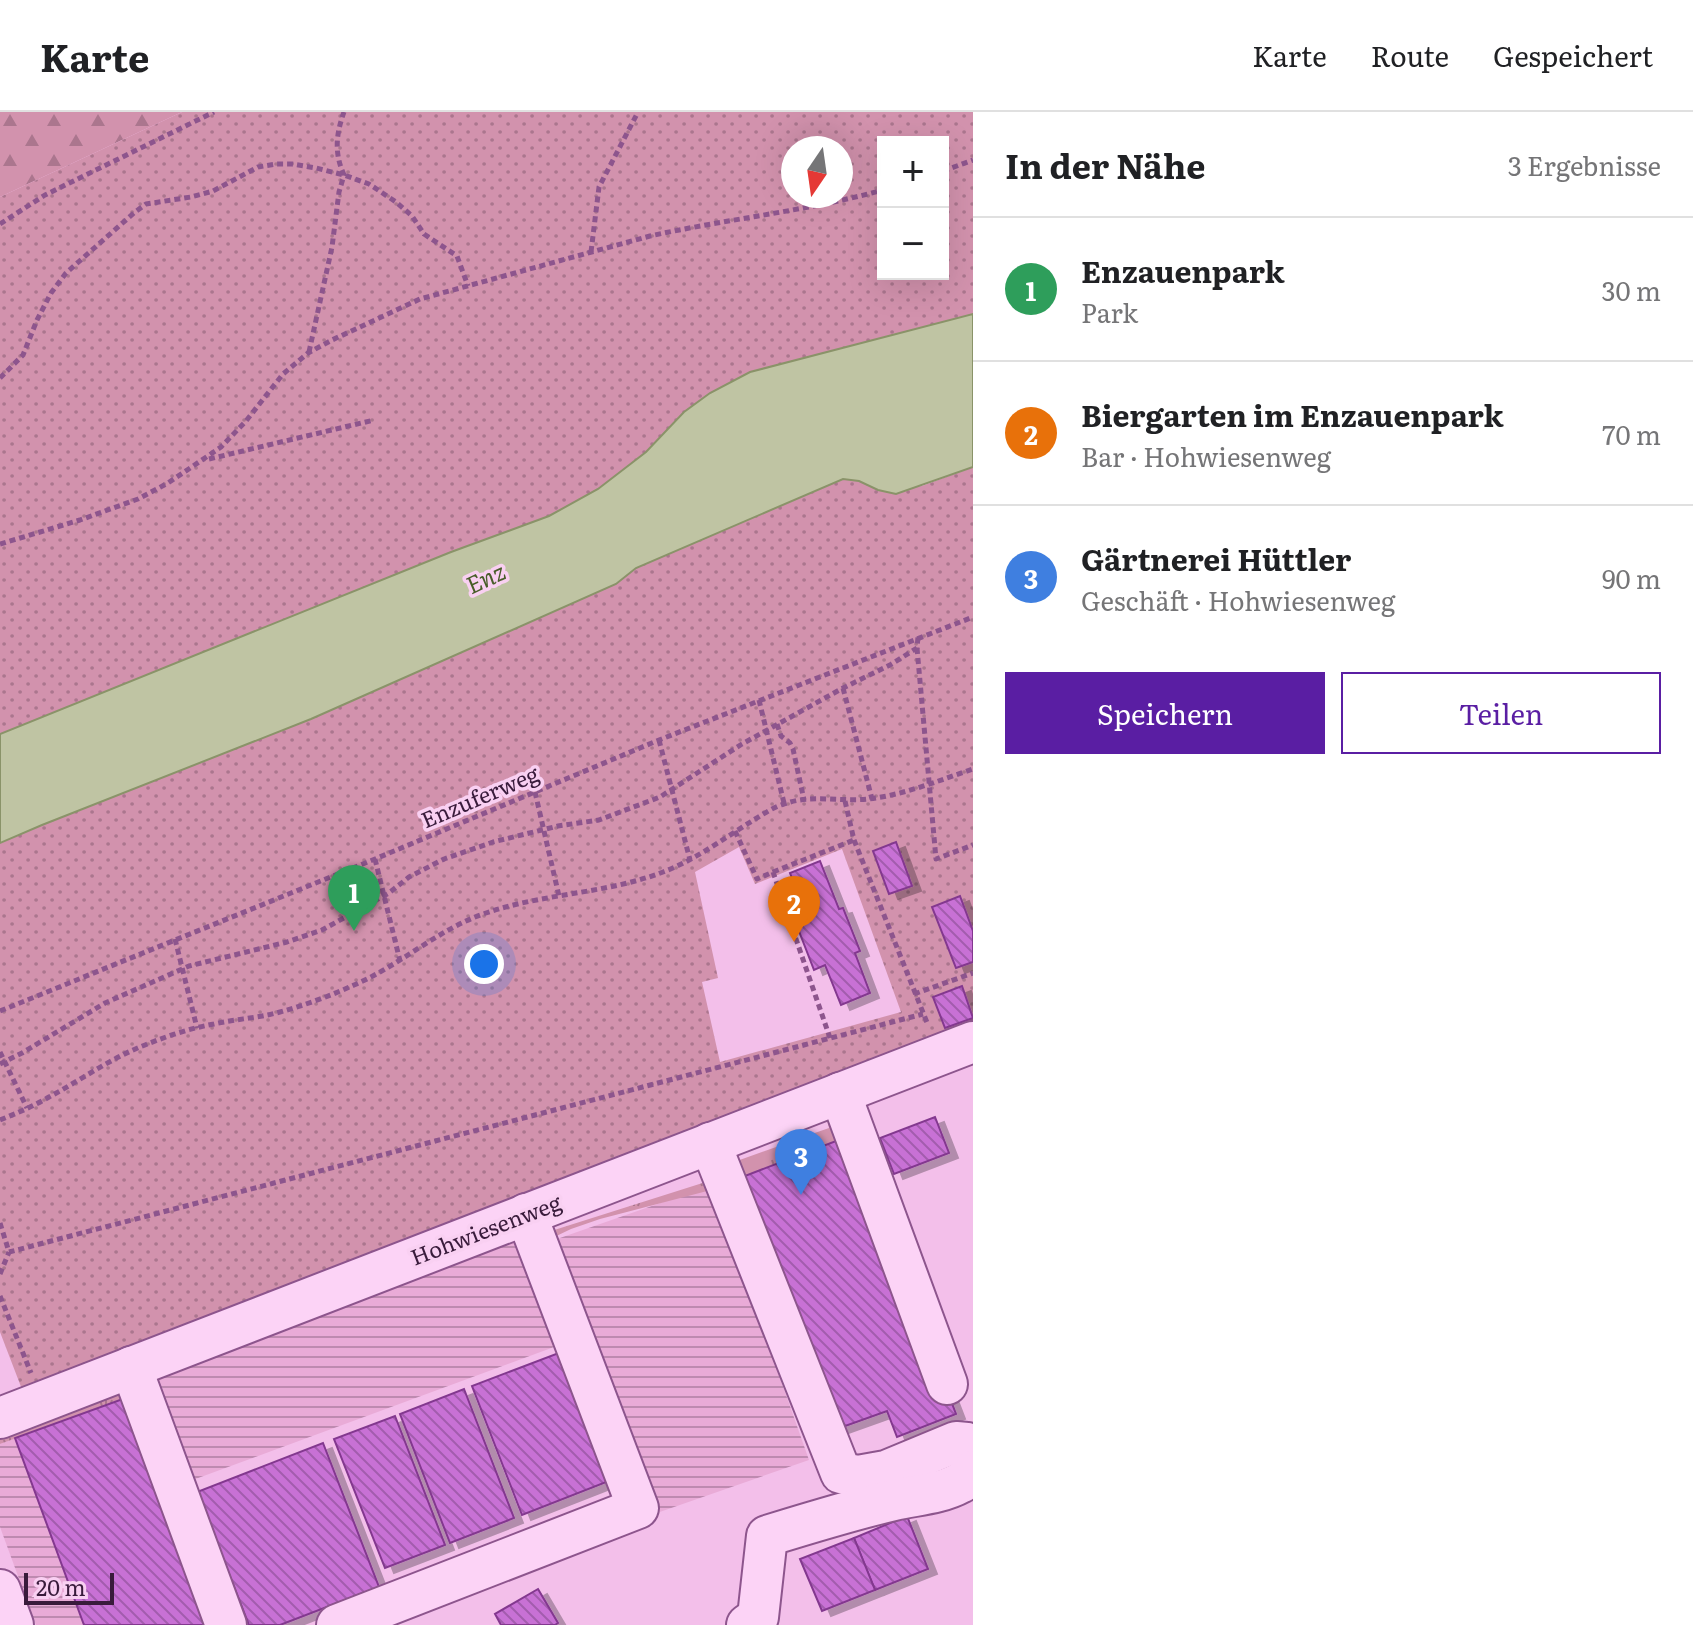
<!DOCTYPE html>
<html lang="de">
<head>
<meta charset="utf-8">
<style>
	body { margin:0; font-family:Literata,serif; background:#f2f2f2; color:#202124 }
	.controls { position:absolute; right:24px; top:24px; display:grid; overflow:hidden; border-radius:0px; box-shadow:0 8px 32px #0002 }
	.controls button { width:72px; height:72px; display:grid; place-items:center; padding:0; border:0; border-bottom:2px solid #e0e0e0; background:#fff; color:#202124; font:40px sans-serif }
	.compass { position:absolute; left:781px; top:24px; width:72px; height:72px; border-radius:50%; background:#fff; box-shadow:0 8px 32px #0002; rotate:193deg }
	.scale { position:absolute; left:24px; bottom:20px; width:90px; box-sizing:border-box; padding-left:8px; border:4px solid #391b3b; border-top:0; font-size:22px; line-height:28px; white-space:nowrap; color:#391b3b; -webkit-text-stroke:6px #f9d0f2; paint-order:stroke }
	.you { position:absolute; left:484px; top:852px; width:28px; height:28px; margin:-20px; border:6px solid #fff; border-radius:50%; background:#1a73e8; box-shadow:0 0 0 12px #1a73e833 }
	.badge { display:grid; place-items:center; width:52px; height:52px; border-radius:50%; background:#5a1ea3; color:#fff; font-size:26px; font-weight:700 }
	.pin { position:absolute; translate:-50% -66px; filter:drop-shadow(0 2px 4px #0008) }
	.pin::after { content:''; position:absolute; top:42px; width:28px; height:24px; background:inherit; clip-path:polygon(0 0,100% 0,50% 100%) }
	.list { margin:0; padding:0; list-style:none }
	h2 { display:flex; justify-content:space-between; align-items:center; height:104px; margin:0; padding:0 32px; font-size:34px }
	h2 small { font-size:26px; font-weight:400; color:#757577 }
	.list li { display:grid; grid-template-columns:52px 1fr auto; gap:24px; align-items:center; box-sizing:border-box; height:144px; padding:0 32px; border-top:2px solid #e0e0e0 }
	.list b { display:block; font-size:30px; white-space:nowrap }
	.list p { margin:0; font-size:26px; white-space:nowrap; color:#757577 }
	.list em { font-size:26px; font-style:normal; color:#757577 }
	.actions { display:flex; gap:16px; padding:24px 32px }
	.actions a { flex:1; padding:18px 0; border:2px solid #5a1ea3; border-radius:0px; text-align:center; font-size:28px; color:#5a1ea3 }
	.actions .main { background:#5a1ea3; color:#fff }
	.map { position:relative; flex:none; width:973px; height:1513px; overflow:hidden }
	header { display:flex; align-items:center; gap:48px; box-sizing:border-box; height:112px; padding:0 40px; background:#fff; border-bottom:2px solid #e0e0e0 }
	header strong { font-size:38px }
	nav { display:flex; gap:44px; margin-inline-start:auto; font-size:28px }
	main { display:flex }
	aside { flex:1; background:#fff }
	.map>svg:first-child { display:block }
	.farmland { fill:url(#farmland-rules) }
	.grass { fill:url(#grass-tufts) }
	.forest { fill:url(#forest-firs) }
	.park { fill:url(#park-dots); fill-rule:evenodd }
	.water { fill:#bfc4a3; stroke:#8a9369; stroke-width:2 }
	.building { fill:url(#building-back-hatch); stroke:#83388f; stroke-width:2; filter:url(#shadow) }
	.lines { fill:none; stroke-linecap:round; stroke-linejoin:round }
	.minor-casing { stroke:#8d558d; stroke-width:44 }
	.path { stroke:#8d558d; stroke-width:5; stroke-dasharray:6 4; stroke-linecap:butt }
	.minor { stroke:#fcd3f6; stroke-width:40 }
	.labels { text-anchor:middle; stroke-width:7; stroke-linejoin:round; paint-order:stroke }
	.street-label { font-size:22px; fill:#391b3b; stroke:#f9d0f2 }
	.water-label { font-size:24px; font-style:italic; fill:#485d29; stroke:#f9d0f2 }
</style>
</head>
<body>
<header>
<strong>Karte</strong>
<nav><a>Karte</a><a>Route</a><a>Gespeichert</a></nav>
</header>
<main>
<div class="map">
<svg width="973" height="1513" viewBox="0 0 973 1513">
	<defs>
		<pattern id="farmland-rules" width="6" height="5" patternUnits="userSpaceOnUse" patternTransform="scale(2)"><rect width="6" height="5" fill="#e9abd7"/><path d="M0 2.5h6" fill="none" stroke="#be8ab0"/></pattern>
		<pattern id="grass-tufts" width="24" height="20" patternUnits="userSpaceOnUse" patternTransform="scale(2)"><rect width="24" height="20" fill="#d292ad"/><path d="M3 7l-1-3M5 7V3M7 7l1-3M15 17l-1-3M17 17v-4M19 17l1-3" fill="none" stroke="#ab768e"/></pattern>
		<pattern id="forest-firs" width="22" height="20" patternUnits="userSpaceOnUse" patternTransform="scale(2)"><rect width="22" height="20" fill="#d292ad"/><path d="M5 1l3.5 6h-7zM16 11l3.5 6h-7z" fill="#ab768e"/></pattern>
		<pattern id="park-dots" width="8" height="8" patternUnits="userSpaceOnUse" patternTransform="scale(2)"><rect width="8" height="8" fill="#d292ad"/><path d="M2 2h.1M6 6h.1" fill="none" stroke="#ab768e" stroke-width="1.8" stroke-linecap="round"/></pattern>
		<pattern id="building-back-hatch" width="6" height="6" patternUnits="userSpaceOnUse" patternTransform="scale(2)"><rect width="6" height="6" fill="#c871d5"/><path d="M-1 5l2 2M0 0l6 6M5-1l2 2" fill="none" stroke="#a35cae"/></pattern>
		<filter id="shadow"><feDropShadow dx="9" dy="5" stdDeviation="0" flood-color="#0004"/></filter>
	</defs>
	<rect width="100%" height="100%" fill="#f3bfea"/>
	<!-- farmland -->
	<g class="farmland">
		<path d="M 712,1073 L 809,1348 L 654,1402 L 557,1127 Z"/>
		<path d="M 526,1126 L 565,1231 L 190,1369 L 151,1265 Z"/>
		<path d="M 15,1326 L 84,1513 L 36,1513 L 0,1415 L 0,1332 Z"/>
	</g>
	<!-- grass -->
	<g class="grass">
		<path d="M 838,1004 L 849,1024 L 792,1046 L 786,1031 L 829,1016 L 827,1008 Z"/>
		<path d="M 779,1034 L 785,1048 L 733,1069 L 734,1050 Z"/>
		<path d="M 712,1068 L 711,1078 L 600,1107 L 571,1117 L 548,1128 L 548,1120 Z"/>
		<path d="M 118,1264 L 131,1284 L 0,1332 L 0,1312 Z"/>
	</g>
	<!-- forest -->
	<path class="forest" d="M 0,0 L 182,0 L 0,85 Z"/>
	<!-- park -->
	<g class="park">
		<path d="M 182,0 L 973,0 L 973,202 L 750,260 L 684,300 L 646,340 L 598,377 L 549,404 L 451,440 L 0,622 L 0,85 ZM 883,30 L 943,30 L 943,162 L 883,162 ZM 793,36 L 841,36 L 841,84 L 793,84 Z"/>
		<path d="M 973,355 L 973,916 L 23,1280 L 0,1220 L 0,731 L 616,472 L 636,456 L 844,367 L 859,369 L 878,378 L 922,374 ZM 739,735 L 755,772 L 842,737 L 901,900 L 720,950 L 702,870 L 718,866 L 695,760 Z"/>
	</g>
	<!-- water -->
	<path class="water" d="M 973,202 L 973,355 L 896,382 L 878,378 L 859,369 L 843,367 L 636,456 L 616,472 L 311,607 L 42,713 L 0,731 L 0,622 L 451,440 L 549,404 L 598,377 L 646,340 L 684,300 L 710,281 L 750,260 Z"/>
	<!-- building -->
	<g class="building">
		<path d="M 896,730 L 912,774 L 889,782 L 873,739 Z"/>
		<path d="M 820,749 L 839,797 L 843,796 L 860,839 L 855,841 L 870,881 L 841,893 L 825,853 L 814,858 L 797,814 L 809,809 L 790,761 Z"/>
		<path d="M 960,784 L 973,819 L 973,850 L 956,856 L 932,795 Z"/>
		<path d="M 962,874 L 973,906 L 945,916 L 933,885 Z"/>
		<path d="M 935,1005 L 949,1041 L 894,1062 L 880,1026 Z"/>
		<path d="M 849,1024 L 956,1302 L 897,1325 L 887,1299 L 834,1318 L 737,1067 Z"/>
		<path d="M 564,1239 L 614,1367 L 522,1403 L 472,1274 Z"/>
		<path d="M 464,1277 L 514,1406 L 450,1431 L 400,1302 Z"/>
		<path d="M 131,1284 L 215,1513 L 84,1513 L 15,1326 Z"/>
		<path d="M 395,1304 L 445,1433 L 385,1456 L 334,1327 Z"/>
		<path d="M 323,1331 L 379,1475 L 280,1513 L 249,1513 L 197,1380 Z"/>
		<path d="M 907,1404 L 928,1457 L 875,1478 L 854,1426 Z"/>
		<path d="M 854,1426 L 875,1478 L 822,1499 L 800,1447 Z"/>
		<path d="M 538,1477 L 558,1511 L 555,1513 L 501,1513 L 495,1502 Z"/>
	</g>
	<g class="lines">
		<defs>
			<g id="minor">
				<path d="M 840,981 L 947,1272"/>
				<path d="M 710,1031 L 841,1361 L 858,1364 L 886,1359 L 956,1330 L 967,1331 L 973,1338"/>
				<path d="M 131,1255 L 226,1513"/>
				<path d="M 0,1306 L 973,930"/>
				<path d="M 0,1478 L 13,1513"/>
				<path d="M 337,1513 L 638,1396 L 526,1102"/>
				<path d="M 747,1513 L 758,1505 L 767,1424 C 809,1411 851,1398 894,1388 C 915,1383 940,1382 960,1371 C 966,1368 970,1364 973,1359"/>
			</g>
		</defs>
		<!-- minor casing -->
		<use href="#minor" class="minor-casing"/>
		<!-- path -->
		<g class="path">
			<path d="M 943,59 L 973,48"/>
			<path d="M 0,112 L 45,83 L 214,0"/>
			<path d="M 591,140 L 599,75 L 638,0"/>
			<path d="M 309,240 L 332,135 L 339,80 L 344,63 C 334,41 336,22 344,0"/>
			<path d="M 0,266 L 23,243 L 37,208 L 51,181 L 66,161 L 135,100 L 146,92 L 191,85 L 213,79 L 258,55 L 276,52 L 292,52 L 316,56 L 344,63 L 369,72 L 396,90 L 412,104 L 424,122 L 457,144 L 468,174"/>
			<path d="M 209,347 L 374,308"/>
			<path d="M 0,432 L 80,408 L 138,387 L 168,371 L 221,335 L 246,309 L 283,262 L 308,241 L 332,228 L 420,187 L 650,124 C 727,107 807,99 883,78"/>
			<path d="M 917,536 L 936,747 L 973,733"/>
			<path d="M 843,576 L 872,687"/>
			<path d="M 759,588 L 784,691"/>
			<path d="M 777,612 L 781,624 L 790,631 L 793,637 L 804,688"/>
			<path d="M 659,628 L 690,748"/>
			<path d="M 535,680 L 559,784"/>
			<path d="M 845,689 L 854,728 L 928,913"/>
			<path d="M 735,719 L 757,767 L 773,760 L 830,926"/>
			<path d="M 375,747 L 400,849"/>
			<path d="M 773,760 L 854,728"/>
			<path d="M 175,827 L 197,916"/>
			<path d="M 914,882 L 973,861"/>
			<path d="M 0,899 L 375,747 L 659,628 L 973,505"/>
			<path d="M 0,940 L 27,996"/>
			<path d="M 0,952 L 22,941 L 105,891 L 189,854 L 287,830 L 322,818 L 389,781 L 409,765 L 444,747 L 493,730 L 558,714 L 599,708 L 660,685 L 742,632 L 843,576 L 890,553 L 917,536 L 918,525"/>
			<path d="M 0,1008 C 17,1001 34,994 49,985 C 81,968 111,946 145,933 C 167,924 191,916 214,912 C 236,907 258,906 280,900 C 305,893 330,884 354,873 C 401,853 438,817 486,801 C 544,781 606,782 663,760 C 695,748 723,727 752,709 C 762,703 773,695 784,692 C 811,682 841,690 868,687 C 904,683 940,668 973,657"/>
			<path d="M 0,1111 L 9,1140 L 923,902"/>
			<path d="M 0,1162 L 9,1140"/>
			<path d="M 0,1184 L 31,1261"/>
		</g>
		<!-- minor -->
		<use href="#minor" class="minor"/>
	</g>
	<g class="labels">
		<!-- street labels -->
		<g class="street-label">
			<text transform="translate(480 685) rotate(-23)" y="8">Enzuferweg</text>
			<text transform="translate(486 1118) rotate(-21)" y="8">Hohwiesenweg</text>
		</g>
		<!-- water labels -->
		<g class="water-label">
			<text transform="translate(486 467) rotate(-25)" y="8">Enz</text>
		</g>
	</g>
</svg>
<div class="controls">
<button>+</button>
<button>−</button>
</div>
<svg class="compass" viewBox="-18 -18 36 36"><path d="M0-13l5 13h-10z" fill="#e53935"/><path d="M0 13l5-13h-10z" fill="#757577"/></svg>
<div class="scale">20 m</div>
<div class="you"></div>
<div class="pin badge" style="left:354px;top:819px;background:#2e9e5b">1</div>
<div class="pin badge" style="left:794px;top:830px;background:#e8710a">2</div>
<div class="pin badge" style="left:801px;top:1083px;background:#3f7fe0">3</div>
</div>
<aside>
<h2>In der Nähe<small>3 Ergebnisse</small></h2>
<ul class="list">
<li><span class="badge" style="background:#2e9e5b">1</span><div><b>Enzauenpark</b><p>Park</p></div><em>30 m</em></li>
<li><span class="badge" style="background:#e8710a">2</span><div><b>Biergarten im Enzauenpark</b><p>Bar · Hohwiesenweg</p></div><em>70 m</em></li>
<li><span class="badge" style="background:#3f7fe0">3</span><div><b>Gärtnerei Hüttler</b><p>Geschäft · Hohwiesenweg</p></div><em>90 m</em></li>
</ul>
<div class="actions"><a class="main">Speichern</a><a>Teilen</a></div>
</aside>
</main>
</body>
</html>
